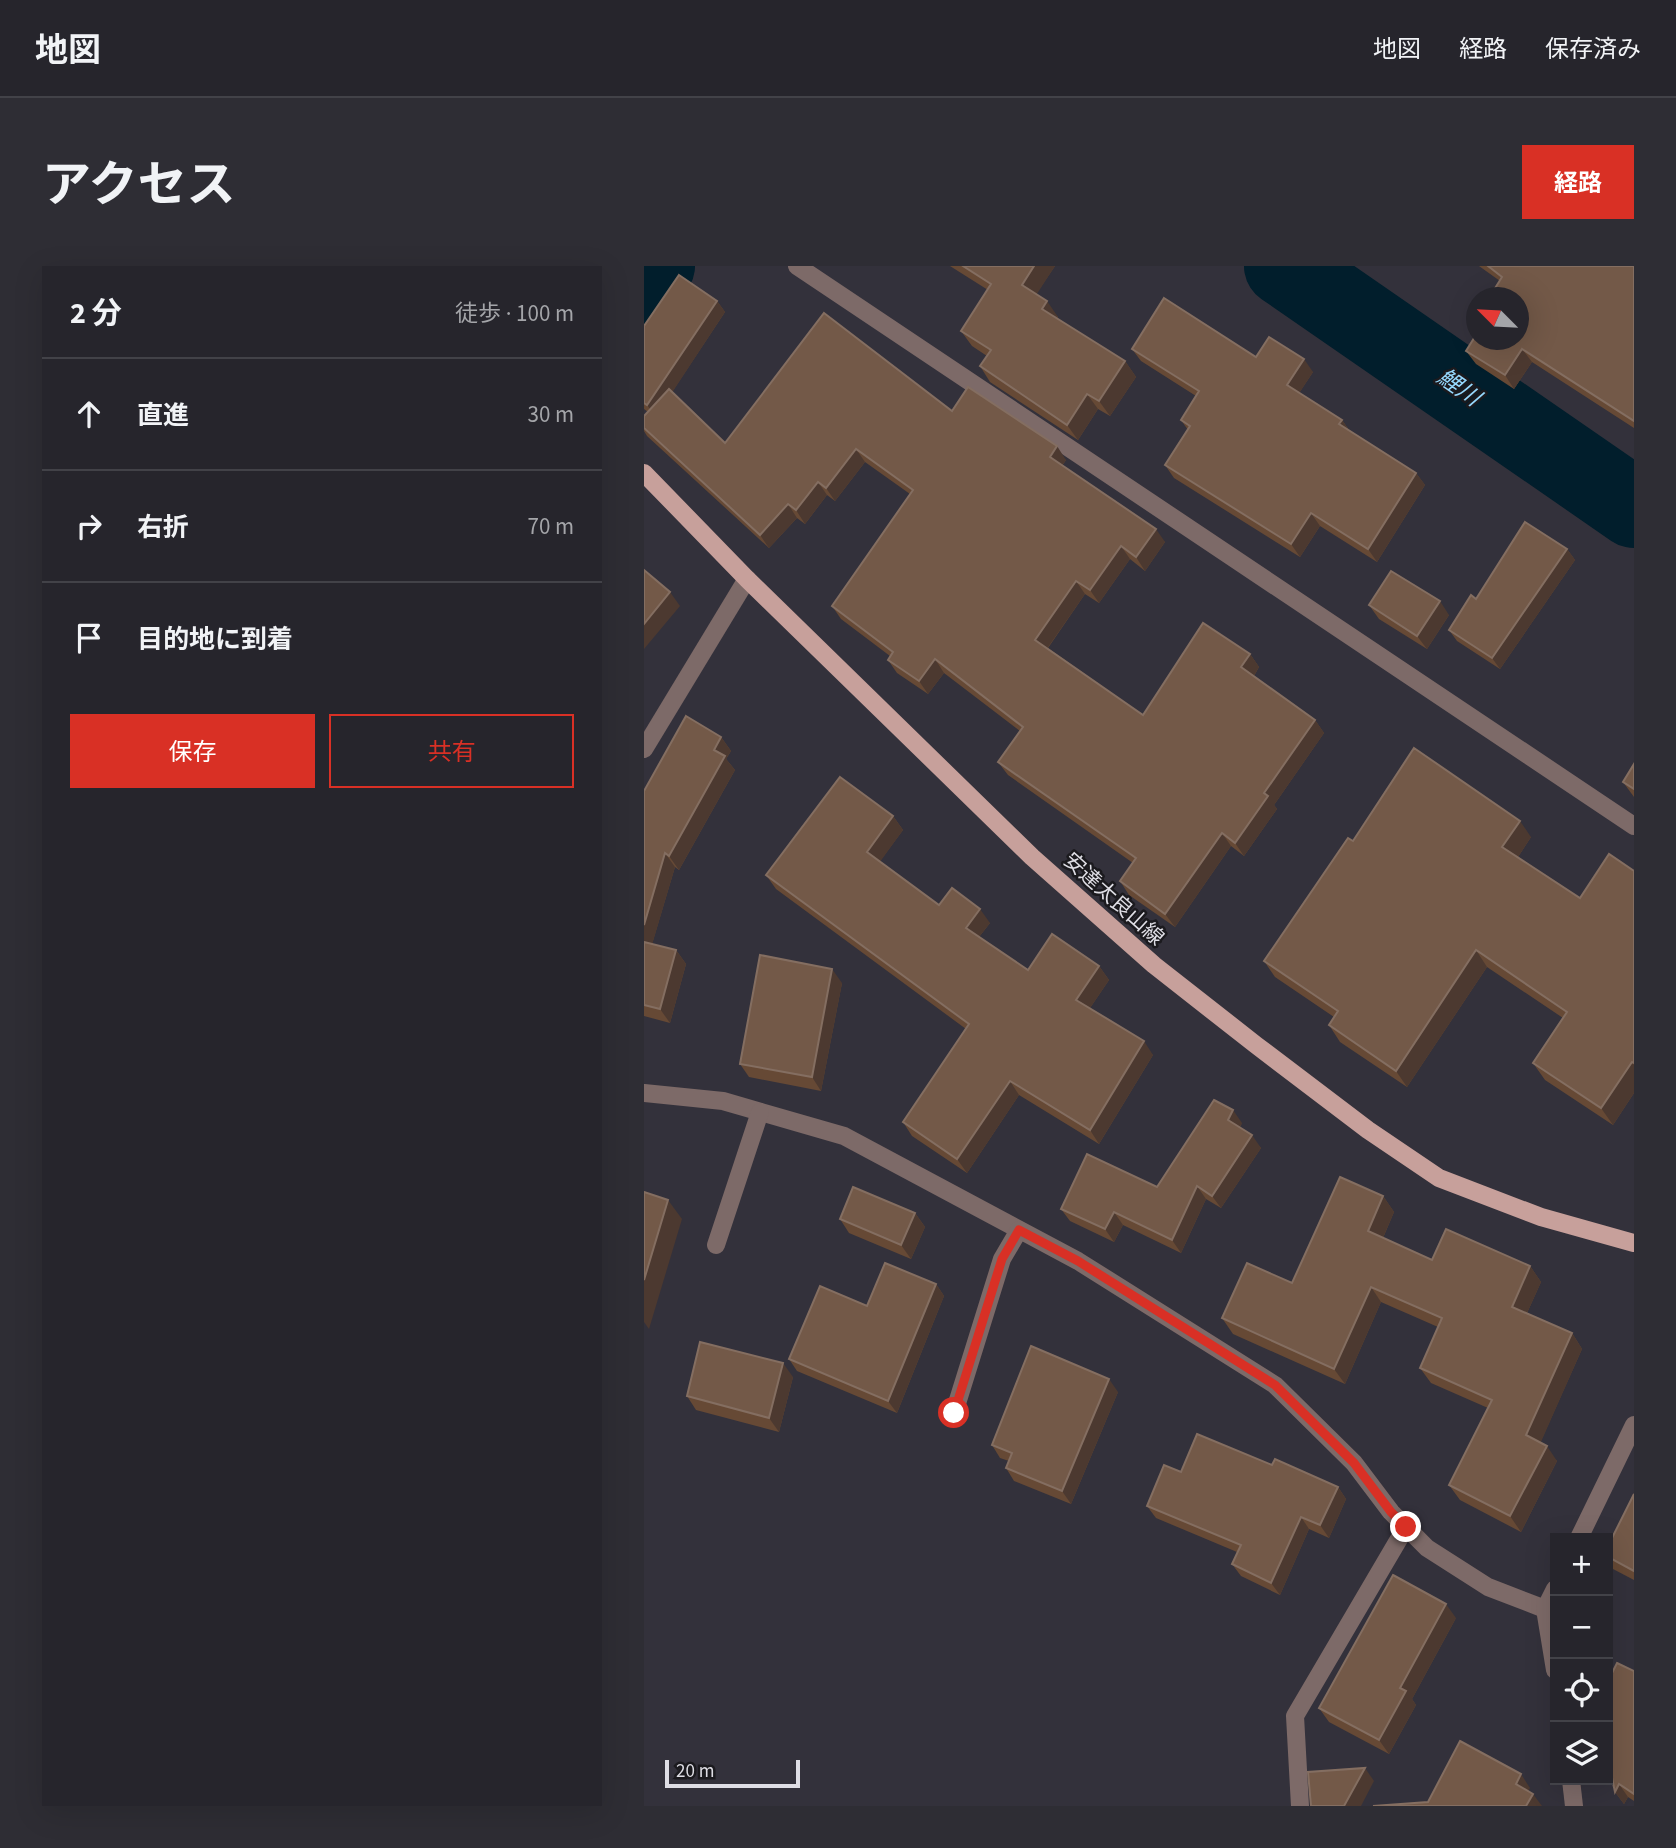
<!DOCTYPE html>
<html lang="ja">
<head>
<meta charset="utf-8">
<style>
	body { margin:0; font-family:"Source Sans 3","Noto Sans JP",sans-serif; background:#2e2d34; color:#f1f3f6 }
	.controls { position:absolute; right:21px; bottom:21px; display:grid; overflow:hidden; border-radius:0px; box-shadow:0 7px 28px #0002 }
	.controls button { width:63px; height:63px; display:grid; place-items:center; padding:0; border:0; border-bottom:2px solid #424248; background:#26252c; color:#f1f3f6; font:35px sans-serif }
	.compass { position:absolute; left:822px; top:21px; width:63px; height:63px; border-radius:50%; background:#26252c; box-shadow:0 7px 28px #0002; rotate:294deg }
	.scale { position:absolute; left:21px; bottom:18px; width:135px; box-sizing:border-box; padding-left:7px; border:4px solid #dfdee5; border-top:0; font-size:19px; line-height:24px; white-space:nowrap; color:#dfdee5; -webkit-text-stroke:5px #1b1a1e; paint-order:stroke }
	.stop { position:absolute; width:21px; height:21px; margin:-16px; border:5px solid #d93025; border-radius:50%; background:#fff }
	.stop.end { background:#d93025; border-color:#fff; box-shadow:0 2px 7px #0008 }
	.list { margin:0; padding:0; list-style:none }
	h2 { display:flex; justify-content:space-between; align-items:center; height:91px; margin:0; padding:0 28px; font-size:30px }
	h2 small { font-size:23px; font-weight:400; color:#a4a5a9 }
	.list li { display:grid; grid-template-columns:46px 1fr auto; gap:21px; align-items:center; box-sizing:border-box; height:112px; padding:0 28px; border-top:2px solid #424248 }
	.list b { display:block; font-size:26px; white-space:nowrap }
	.list em { font-size:23px; font-style:normal; color:#a4a5a9 }
	.actions { display:flex; gap:14px; padding:21px 28px }
	.actions a { flex:1; padding:16px 0; border:2px solid #d93025; border-radius:0px; text-align:center; font-size:24px; color:#d93025 }
	.actions .main { background:#d93025; color:#fff }
	.icon { flex:none; width:38px; height:38px; fill:none; stroke:currentColor; stroke-width:2; stroke-linecap:round; stroke-linejoin:round }
	.map { position:relative; flex:none; width:990px; height:1540px; overflow:hidden; border-radius:0px }
	header { display:flex; align-items:center; gap:42px; box-sizing:border-box; height:98px; padding:0 35px; background:#26252c; border-bottom:2px solid #424248 }
	header strong { font-size:33px }
	nav { display:flex; gap:38px; margin-inline-start:auto; font-size:24px }
	.intro { display:flex; align-items:center; justify-content:space-between; box-sizing:border-box; height:168px; padding:0 42px }
	h1 { margin:0; font-size:49px }
	.button { padding:18px 32px; border-radius:0px; background:#d93025; color:#fff; font-size:24px; font-weight:700 }
	main { display:flex; gap:42px; padding:0 42px }
	aside { flex:1; background:#26252c; border-radius:0px; box-shadow:0 7px 28px #0002 }
	.map>svg:first-child { display:block }
	.lines { fill:none; stroke-linecap:round; stroke-linejoin:round }
	.river { stroke:#011e2c; stroke-width:80 }
	.minor { stroke:#7d6a68; stroke-width:18 }
	.major { stroke:#c7a09b; stroke-width:18 }
	.wall { fill:#664935 }
	.shaded-wall { fill:#4c3930 }
	.building { fill:#735948; stroke:#846e61; stroke-width:2 }
	.route { stroke:#d93025; stroke-width:9 }
	.labels { text-anchor:middle; stroke-width:5; stroke-linejoin:round; paint-order:stroke }
	.street-label { font-size:21px; fill:#dfdee5; stroke:#1b1a1e }
	.water-label { font-size:23px; font-style:italic; fill:#95d8fd; stroke:#1b1a1e }
</style>
</head>
<body>
<header>
<strong>地図</strong>
<nav><a>地図</a><a>経路</a><a>保存済み</a></nav>
</header>
<div class="intro"><h1>アクセス</h1><a class="button">経路</a></div>
<main>
<aside>
<h2>2 分<small>徒歩 · 100 m</small></h2>
<ul class="list">
<li><svg class="icon" aria-label="ahead" viewBox="0 0 24 24"><path d="M12 20V5M6 11l6-6 6 6"/></svg><div><b>直進</b></div><em>30 m</em></li>
<li><svg class="icon" aria-label="right" viewBox="0 0 24 24"><path d="M7 20v-9h11M14 6l5 5-5 5"/></svg><div><b>右折</b></div><em>70 m</em></li>
<li><svg class="icon" aria-label="arrive" viewBox="0 0 24 24"><path d="M6 21V4h12l-3 4 3 4H6"/></svg><div><b>目的地に到着</b></div></li>
</ul>
<div class="actions"><a class="main">保存</a><a>共有</a></div>
</aside>
<div class="map">
<svg width="990" height="1540" viewBox="0 0 990 1540">
	<rect width="100%" height="100%" fill="#33313b"/>
	<g class="lines">
		<!-- river -->
		<g class="river">
			<path d="M 640,0 L 990,242"/>
			<path d="M 0,19 L 11,0"/>
		</g>
		<!-- minor -->
		<g class="minor">
			<path d="M 153,0 L 990,560"/>
			<path d="M 0,483 L 103,313"/>
			<path d="M 0,827 L 79,835 L 200,870 L 434,995 L 631,1119 L 710,1197 L 747,1246 L 783,1282 L 844,1321 L 901,1343"/>
			<path d="M 72,979 L 116,846"/>
			<path d="M 310,1147 L 358,993 L 375,964"/>
			<path d="M 935,1272 L 990,1159"/>
			<path d="M 911,1323 L 901,1343 L 911,1404"/>
			<path d="M 927,1514 L 930,1540"/>
			<path d="M 656,1540 L 651,1450 L 762,1261"/>
		</g>
		<!-- major -->
		<path class="major" d="M 0,207 L 103,313 L 388,591 L 510,699 L 612,779 L 724,864 L 795,912 L 897,951 L 990,977"/>
	</g>
	<!-- wall -->
	<g class="wall">
		<path d="M 306,0 L 411,0 L 392,28 L 414,51 L 413,52 L 481,95 L 492,111 L 466,150 L 454,143 L 434,174 L 346,116 L 336,100 L 343,90 L 328,80 L 317,65 L 344,24 Z"/>
		<path d="M 835,0 L 990,0 L 990,162 L 888,96 L 870,123 L 832,98 L 822,85 L 874,74 L 856,15 Z"/>
		<path d="M 73,35 L 81,46 L 28,126 L 81,177 L 308,145 L 422,194 L 418,200 L 521,276 L 501,305 L 486,293 L 455,337 L 441,328 L 404,382 L 499,449 L 606,388 L 615,401 L 610,410 L 671,454 L 680,467 L 630,539 L 633,543 L 600,590 L 587,580 L 531,661 L 485,629 L 476,615 L 489,597 L 364,509 L 354,496 L 376,465 L 300,407 L 284,428 L 253,407 L 244,394 L 246,390 L 197,353 L 188,340 L 266,228 L 221,196 L 191,235 L 183,229 L 161,258 L 153,252 L 125,282 L 3,170 L 0,165 L 0,150 L 4,146 L 0,143 L 0,60 Z"/>
		<path d="M 488,83 L 612,91 L 669,106 L 655,127 L 698,154 L 705,164 L 772,207 L 781,219 L 733,296 L 676,260 L 656,291 L 530,212 L 521,199 L 544,164 L 537,154 L 552,130 L 497,95 Z"/>
		<path d="M 923,283 L 931,294 L 856,403 L 813,375 L 805,364 Z"/>
		<path d="M 725,339 L 805,349 L 783,383 L 735,353 Z"/>
		<path d="M 77,471 L 87,485 L 82,493 L 91,504 L 35,604 L 31,601 L 8,678 L 32,684 L 42,698 L 26,757 L 0,750 L 0,525 Z"/>
		<path d="M 990,498 L 990,531 L 979,516 Z"/>
		<path d="M 249,550 L 259,564 L 236,595 L 295,639 L 346,657 L 335,671 L 384,704 L 455,700 L 465,714 L 446,742 L 509,789 L 455,878 L 375,829 L 323,907 L 268,870 L 259,856 L 322,763 L 132,623 L 122,609 Z"/>
		<path d="M 887,571 L 874,591 L 936,632 L 990,605 L 990,827 L 969,859 L 901,814 L 889,797 L 919,752 L 843,701 L 763,821 L 696,776 L 685,759 L 690,751 L 631,711 L 620,695 L 709,575 Z"/>
		<path d="M 198,717 L 177,825 L 105,811 L 96,798 Z"/>
		<path d="M 598,857 L 596,861 L 617,882 L 577,942 L 562,933 L 537,987 L 479,959 L 470,976 L 426,955 L 417,943 L 513,921 Z"/>
		<path d="M 739,930 L 750,946 L 739,972 L 788,994 L 886,1000 L 897,1016 L 883,1047 L 928,1067 L 938,1083 L 896,1177 L 913,1195 L 877,1266 L 816,1234 L 805,1219 L 844,1142 L 787,1117 L 776,1102 L 794,1061 L 737,1036 L 701,1118 L 589,1068 L 578,1052 L 648,1017 Z"/>
		<path d="M 271,947 L 281,961 L 267,993 L 205,967 L 196,953 Z"/>
		<path d="M 292,1018 L 300,1030 L 253,1147 L 153,1105 L 145,1093 L 223,1040 Z"/>
		<path d="M 149,1111 L 135,1166 L 52,1144 L 43,1130 Z"/>
		<path d="M 474,1126 L 427,1238 L 370,1215 L 362,1202 L 365,1195 L 356,1192 L 348,1179 Z"/>
		<path d="M 628,1199 L 694,1221 L 702,1233 L 685,1272 L 665,1263 L 636,1329 L 597,1310 L 588,1298 L 593,1286 L 512,1252 L 503,1240 L 537,1206 Z"/>
		<path d="M 990,1228 L 990,1314 L 969,1303 L 964,1295 L 964,1280 Z"/>
		<path d="M 812,1352 L 768,1433 L 772,1439 L 745,1488 L 685,1456 L 675,1442 Z"/>
		<path d="M 990,1405 L 990,1535 L 984,1531 L 980,1538 L 971,1526 Z"/>
	</g>
	<!-- shaded-wall -->
	<g class="shaded-wall">
		<path d="M 390,0 L 411,0 L 389,34 L 378,19 Z"/>
		<path d="M 73,35 L 81,46 L 12,151 L 3,139 Z"/>
		<path d="M 403,35 L 414,51 L 409,58 L 398,43 Z"/>
		<path d="M 878,83 L 888,96 L 870,123 L 861,109 Z"/>
		<path d="M 660,93 L 669,106 L 652,132 L 643,119 Z"/>
		<path d="M 481,95 L 492,111 L 466,150 L 455,135 Z"/>
		<path d="M 443,128 L 454,143 L 434,174 L 423,159 Z"/>
		<path d="M 698,154 L 707,167 L 695,158 Z"/>
		<path d="M 413,180 L 422,194 L 415,204 L 406,191 Z"/>
		<path d="M 212,183 L 221,196 L 191,235 L 182,222 Z"/>
		<path d="M 772,207 L 781,219 L 733,296 L 724,283 Z"/>
		<path d="M 174,216 L 183,229 L 161,258 L 152,244 Z"/>
		<path d="M 144,238 L 153,252 L 125,282 L 116,269 Z"/>
		<path d="M 667,247 L 676,260 L 656,291 L 647,278 Z"/>
		<path d="M 512,263 L 521,276 L 501,305 L 492,291 Z"/>
		<path d="M 477,280 L 486,293 L 455,337 L 446,324 Z"/>
		<path d="M 923,283 L 931,294 L 856,403 L 848,392 Z"/>
		<path d="M 432,315 L 441,328 L 400,387 L 391,374 Z"/>
		<path d="M 26,326 L 36,340 L 0,383 L 0,358 Z"/>
		<path d="M 796,335 L 805,349 L 783,383 L 773,370 Z"/>
		<path d="M 606,388 L 615,401 L 607,415 L 597,401 Z"/>
		<path d="M 291,393 L 300,407 L 284,428 L 275,415 Z"/>
		<path d="M 671,454 L 680,467 L 630,539 L 633,543 L 600,590 L 591,577 L 620,527 Z"/>
		<path d="M 77,471 L 87,485 L 82,493 L 91,504 L 35,604 L 25,590 L 70,484 Z"/>
		<path d="M 249,550 L 259,564 L 233,600 L 223,586 Z"/>
		<path d="M 876,555 L 887,571 L 870,597 L 858,581 Z"/>
		<path d="M 578,567 L 587,580 L 531,661 L 521,648 Z"/>
		<path d="M 21,587 L 31,601 L 5,689 L 0,681 L 0,659 Z"/>
		<path d="M 336,643 L 346,657 L 331,676 L 322,662 Z"/>
		<path d="M 32,684 L 42,698 L 26,757 L 16,743 Z"/>
		<path d="M 832,684 L 843,701 L 763,821 L 752,805 Z"/>
		<path d="M 455,700 L 465,714 L 442,748 L 432,734 Z"/>
		<path d="M 188,703 L 198,717 L 177,825 L 168,811 Z"/>
		<path d="M 500,775 L 509,789 L 455,878 L 446,864 Z"/>
		<path d="M 988,796 L 990,799 L 990,827 L 969,859 L 957,842 Z"/>
		<path d="M 366,815 L 375,829 L 323,907 L 313,893 Z"/>
		<path d="M 589,844 L 598,857 L 593,866 L 584,854 Z"/>
		<path d="M 608,869 L 617,882 L 577,942 L 568,930 Z"/>
		<path d="M 553,920 L 562,933 L 537,987 L 528,974 Z"/>
		<path d="M 739,930 L 750,946 L 735,981 L 724,965 Z"/>
		<path d="M 24,934 L 38,953 L 5,1063 L 0,1056 L 0,1014 Z"/>
		<path d="M 470,946 L 479,959 L 470,976 L 461,963 Z"/>
		<path d="M 271,947 L 281,961 L 267,993 L 257,979 Z"/>
		<path d="M 886,1000 L 897,1016 L 879,1056 L 868,1041 Z"/>
		<path d="M 292,1018 L 300,1030 L 253,1147 L 244,1135 Z"/>
		<path d="M 727,1021 L 737,1036 L 701,1118 L 690,1103 Z"/>
		<path d="M 928,1067 L 938,1083 L 893,1185 L 882,1169 Z"/>
		<path d="M 139,1097 L 149,1111 L 135,1166 L 125,1152 Z"/>
		<path d="M 465,1113 L 474,1126 L 427,1238 L 418,1225 Z"/>
		<path d="M 903,1180 L 913,1195 L 877,1266 L 866,1250 Z"/>
		<path d="M 694,1221 L 702,1233 L 685,1272 L 676,1259 Z"/>
		<path d="M 657,1251 L 665,1263 L 636,1329 L 627,1317 Z"/>
		<path d="M 802,1338 L 812,1352 L 768,1433 L 772,1439 L 745,1488 L 735,1474 L 756,1422 Z"/>
		<path d="M 721,1502 L 730,1515 L 717,1540 L 700,1540 Z"/>
		<path d="M 877,1508 L 886,1522 L 881,1531 L 872,1518 Z"/>
		<path d="M 975,1518 L 984,1531 L 980,1538 L 971,1526 Z"/>
		<path d="M 889,1528 L 898,1540 L 882,1540 Z"/>
	</g>
	<!-- building -->
	<g class="building">
		<path d="M 319,0 L 390,0 L 378,19 L 403,35 L 398,43 L 481,95 L 455,135 L 443,128 L 423,159 L 336,100 L 347,84 L 317,65 L 347,18 Z"/>
		<path d="M 844,0 L 990,0 L 990,155 L 878,83 L 861,109 L 822,85 L 832,69 L 832,74 L 874,74 L 874,32 L 845,32 L 858,11 Z"/>
		<path d="M 35,9 L 73,35 L 3,139 L 0,137 L 0,60 Z"/>
		<path d="M 520,32 L 612,91 L 625,71 L 660,93 L 643,119 L 698,154 L 695,158 L 772,207 L 724,283 L 667,247 L 647,278 L 521,199 L 546,160 L 537,154 L 555,125 L 488,83 Z"/>
		<path d="M 180,47 L 308,145 L 324,121 L 413,180 L 406,191 L 512,263 L 492,291 L 477,280 L 446,324 L 432,315 L 391,374 L 499,449 L 559,357 L 606,388 L 597,401 L 671,454 L 620,527 L 624,530 L 591,577 L 578,567 L 521,648 L 476,615 L 492,592 L 354,496 L 379,461 L 291,393 L 275,415 L 244,394 L 249,386 L 188,340 L 269,224 L 212,183 L 182,222 L 174,216 L 152,244 L 144,238 L 116,269 L 0,162 L 0,150 L 25,123 L 81,177 Z"/>
		<path d="M 881,256 L 923,283 L 848,392 L 805,364 L 827,329 L 832,333 Z"/>
		<path d="M 0,304 L 26,326 L 0,358 Z"/>
		<path d="M 747,305 L 796,335 L 773,370 L 725,339 Z"/>
		<path d="M 42,450 L 77,471 L 70,484 L 81,490 L 25,590 L 21,587 L 0,659 L 0,525 Z"/>
		<path d="M 770,482 L 876,555 L 858,581 L 936,632 L 965,588 L 990,605 L 990,797 L 988,796 L 957,842 L 889,797 L 923,746 L 832,684 L 752,805 L 685,759 L 694,745 L 620,695 L 704,572 L 709,575 Z"/>
		<path d="M 990,498 L 990,523 L 979,516 Z"/>
		<path d="M 196,511 L 249,550 L 223,586 L 295,639 L 308,622 L 336,643 L 322,662 L 384,704 L 408,668 L 455,700 L 432,734 L 500,775 L 446,864 L 366,815 L 313,893 L 259,856 L 325,758 L 122,609 Z"/>
		<path d="M 0,676 L 32,684 L 16,743 L 0,739 Z"/>
		<path d="M 116,689 L 188,703 L 168,811 L 96,798 Z"/>
		<path d="M 570,834 L 589,844 L 584,854 L 608,869 L 568,930 L 553,920 L 528,974 L 470,946 L 461,963 L 417,943 L 443,888 L 513,921 Z"/>
		<path d="M 696,911 L 739,930 L 724,965 L 788,994 L 802,963 L 886,1000 L 868,1041 L 928,1067 L 882,1169 L 903,1180 L 866,1250 L 805,1219 L 848,1134 L 776,1102 L 798,1052 L 727,1021 L 690,1103 L 578,1052 L 603,997 L 648,1017 Z"/>
		<path d="M 209,921 L 271,947 L 257,979 L 196,953 Z"/>
		<path d="M 0,926 L 24,934 L 0,1014 Z"/>
		<path d="M 241,997 L 292,1018 L 244,1135 L 145,1093 L 176,1020 L 223,1040 Z"/>
		<path d="M 56,1076 L 139,1097 L 125,1152 L 43,1130 Z"/>
		<path d="M 387,1080 L 465,1113 L 418,1225 L 362,1202 L 368,1187 L 348,1179 Z"/>
		<path d="M 553,1168 L 628,1199 L 631,1193 L 694,1221 L 676,1259 L 657,1251 L 627,1317 L 588,1298 L 597,1279 L 503,1240 L 520,1199 L 537,1206 Z"/>
		<path d="M 990,1228 L 990,1305 L 964,1291 L 964,1280 Z"/>
		<path d="M 749,1309 L 802,1338 L 756,1422 L 762,1425 L 735,1474 L 675,1442 Z"/>
		<path d="M 973,1397 L 990,1405 L 990,1528 L 975,1518 L 971,1526 L 964,1493 L 964,1415 Z"/>
		<path d="M 816,1475 L 877,1508 L 872,1518 L 889,1528 L 882,1540 L 729,1540 L 784,1536 Z"/>
		<path d="M 721,1502 L 700,1540 L 667,1540 L 664,1506 Z"/>
	</g>
	<g class="lines">
		<!-- route -->
		<path class="route" d="M 310,1147 L 358,993 L 375,964 L 434,995 L 631,1119 L 710,1197 L 747,1246 L 762,1261"/>
	</g>
	<g class="labels">
		<!-- street labels -->
		<g class="street-label">
			<text transform="translate(470 633) rotate(42)" y="7">安達太良山線</text>
		</g>
		<!-- water labels -->
		<g class="water-label">
			<text transform="translate(815 121) rotate(35)" y="8">鯉川</text>
		</g>
	</g>
</svg>
<div class="controls">
<button>+</button>
<button>−</button>
<button><svg class="icon" aria-label="locate" viewBox="0 0 24 24"><circle cx="12" cy="12" r="6"/><path d="M12 2v4M12 18v4M2 12h4M18 12h4"/></svg></button>
<button><svg class="icon" aria-label="layers" viewBox="0 0 24 24"><path d="M12 4l9 5-9 5-9-5zM3 14l9 5 9-5"/></svg></button>
</div>
<svg class="compass" viewBox="-18 -18 36 36"><path d="M0-13l5 13h-10z" fill="#e53935"/><path d="M0 13l5-13h-10z" fill="#a4a5a9"/></svg>
<div class="scale">20 m</div>
<div class="stop" style="left:310px;top:1147px"></div>
<div class="stop end" style="left:762px;top:1261px"></div>
</div>
</main>
</body>
</html>
